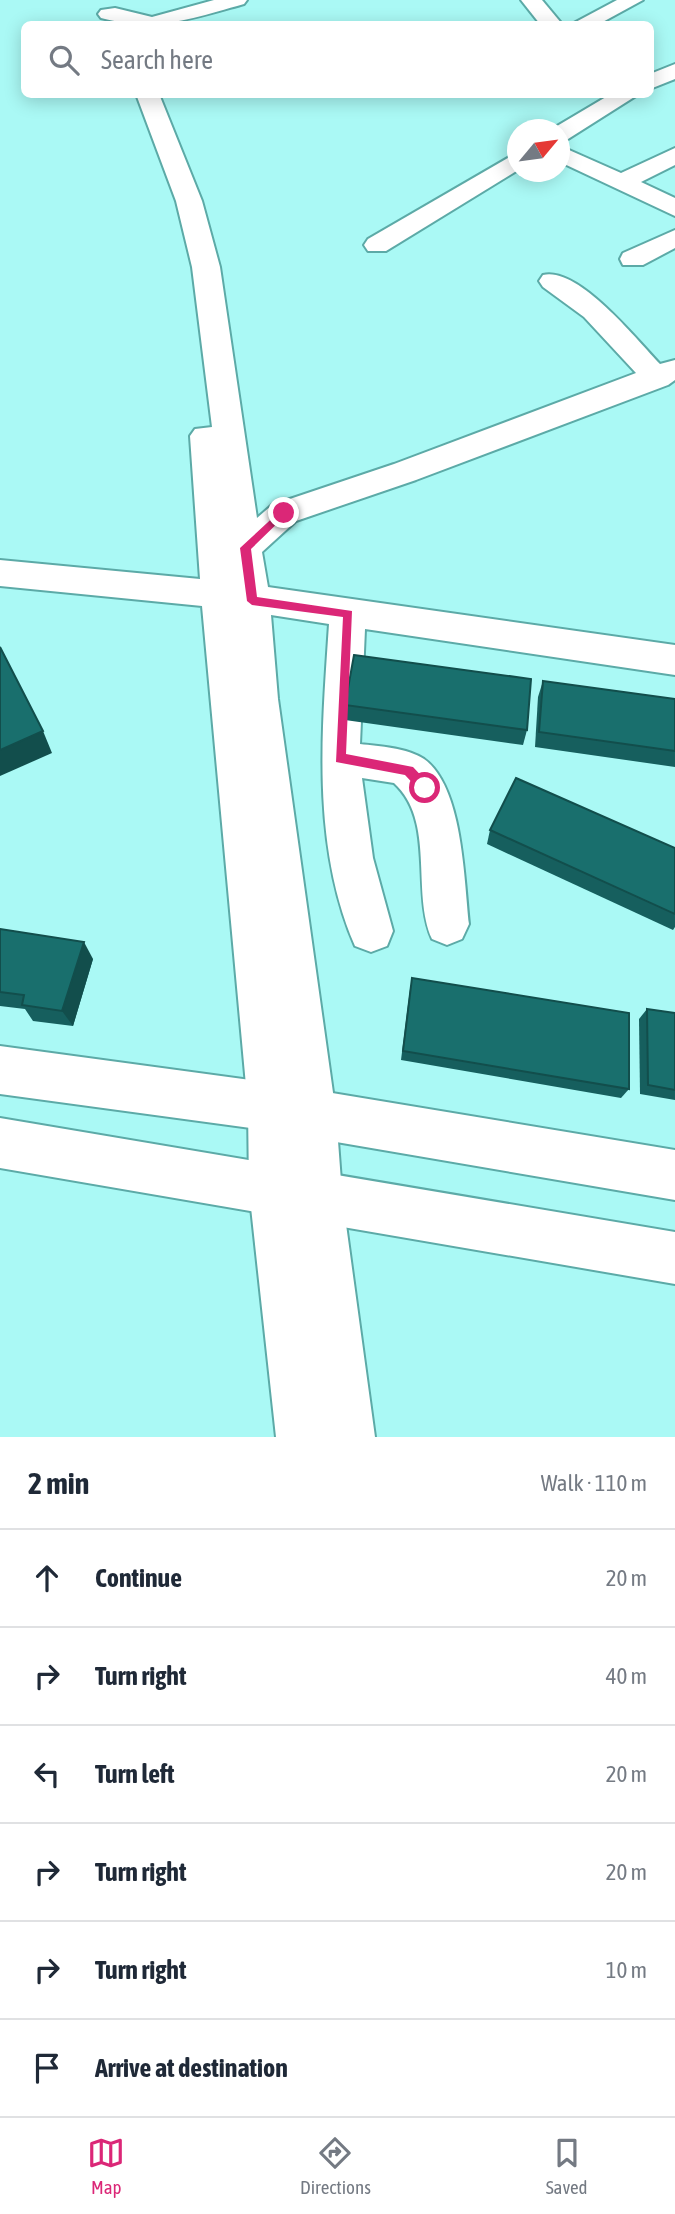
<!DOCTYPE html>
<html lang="en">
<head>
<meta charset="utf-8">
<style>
	body { margin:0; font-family:"Asap Condensed",sans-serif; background:#f6f6f7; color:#1f2937 }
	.compass { position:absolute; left:507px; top:119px; width:63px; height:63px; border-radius:50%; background:#fff; box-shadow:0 4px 18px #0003; rotate:61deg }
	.stop { position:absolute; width:21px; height:21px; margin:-16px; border:5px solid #db2777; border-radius:50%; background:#fff }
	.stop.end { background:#db2777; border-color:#fff; box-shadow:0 2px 7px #0008 }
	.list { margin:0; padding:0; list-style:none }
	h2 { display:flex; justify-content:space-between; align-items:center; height:91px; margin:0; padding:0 28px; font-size:30px }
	h2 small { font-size:23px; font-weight:400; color:#747a83 }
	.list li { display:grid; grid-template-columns:46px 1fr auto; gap:21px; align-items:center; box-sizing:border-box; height:98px; padding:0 28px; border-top:2px solid #e0e1e3 }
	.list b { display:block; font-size:26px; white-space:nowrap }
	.list em { font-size:23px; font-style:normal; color:#747a83 }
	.icon { flex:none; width:38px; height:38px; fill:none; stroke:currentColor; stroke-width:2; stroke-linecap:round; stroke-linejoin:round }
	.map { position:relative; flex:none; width:675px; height:1437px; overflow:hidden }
	.search { position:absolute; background:#fff; box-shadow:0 4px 18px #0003; left:21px; right:21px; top:21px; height:77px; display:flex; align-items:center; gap:18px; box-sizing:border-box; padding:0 24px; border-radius:10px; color:#747a83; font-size:26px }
	.sheet { height:679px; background:#fff }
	nav { display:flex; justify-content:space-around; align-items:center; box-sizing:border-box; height:98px; border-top:2px solid #e0e1e3; background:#fff; font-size:19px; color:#747a83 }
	nav a { display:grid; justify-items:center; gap:4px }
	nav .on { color:#db2777 }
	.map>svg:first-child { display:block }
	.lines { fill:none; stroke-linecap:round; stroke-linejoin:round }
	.minor-casing { stroke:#5caaa7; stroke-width:4 }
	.major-casing { stroke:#5caaa7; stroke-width:4 }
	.minor { fill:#fff; fill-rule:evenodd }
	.major { fill:#fff; fill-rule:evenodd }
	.wall { fill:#165f5e }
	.shaded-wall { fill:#124e4c }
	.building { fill:#196f6d; stroke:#124e4c; stroke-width:2 }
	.route { fill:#db2777 }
</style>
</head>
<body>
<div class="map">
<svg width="675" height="1437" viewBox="0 0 675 1437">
	<rect width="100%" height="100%" fill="#aaf9f5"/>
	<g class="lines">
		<defs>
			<g id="minor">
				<path d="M 214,0 L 247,0 L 244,4 C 191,19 156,32 101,18 L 98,14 L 101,10 L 115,8 L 152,17 Z"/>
				<path d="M 521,0 L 542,0 L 562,24 L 540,24 Z"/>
				<path d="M 617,0 L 643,0 L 599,24 L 572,24 Z"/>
				<path d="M 675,64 L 675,79 L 650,89 L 650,74 Z"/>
				<path d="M 136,94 L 159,94 L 202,201 L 220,267 L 257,518 L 272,505 L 394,464 L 636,373 L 584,317 L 543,287 L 539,281 L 543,275 C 578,266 637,340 660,364 L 675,360 L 675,380 L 668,385 L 416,480 L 296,521 L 262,552 L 268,587 L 675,645 L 675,675 L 365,629 L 360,744 C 380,746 407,748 424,759 C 463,787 464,880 469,924 L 462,939 L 447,945 L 432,939 C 411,892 436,821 394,783 L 362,778 L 373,858 L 393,931 L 387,946 L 371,952 L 355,946 C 311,845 322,730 329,624 L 271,615 L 278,699 L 336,1114 L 342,1195 L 375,1437 L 276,1437 L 249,1189 L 248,1107 L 202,606 L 0,586 L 0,560 L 200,579 L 190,436 L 195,429 L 212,427 L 192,267 L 176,201 Z"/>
				<path d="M 611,94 L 639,94 L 568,139 L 560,141 L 560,130 L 552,129 Z"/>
				<path d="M 560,146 L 621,173 L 675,148 L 675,165 L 641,182 L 675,198 L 675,216 L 560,162 Z"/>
				<path d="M 518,152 L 518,170 L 386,251 L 368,251 L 364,245 L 368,239 Z"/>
				<path d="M 675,230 L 675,248 L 643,265 L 623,265 L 620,259 L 623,253 Z"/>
			</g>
			<g id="major">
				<path d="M 0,1046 L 272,1083 L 675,1150 L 675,1200 L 272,1131 L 0,1094 Z"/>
				<path d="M 0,1118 L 675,1232 L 675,1284 L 0,1168 Z"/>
			</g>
		</defs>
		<!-- minor casing -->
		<use href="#minor" class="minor-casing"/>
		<!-- major casing -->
		<use href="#major" class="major-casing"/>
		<!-- minor -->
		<use href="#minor" class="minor"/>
		<!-- major -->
		<use href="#major" class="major"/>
	</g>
	<!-- wall -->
	<g class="wall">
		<path d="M 543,681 L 675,699 L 675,767 L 535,747 L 538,697 Z"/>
		<path d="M 345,705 L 527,730 L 523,745 L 345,720 Z"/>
		<path d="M 490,830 L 675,848 L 675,927 L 673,930 L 487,844 Z"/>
		<path d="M 0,929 L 93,959 L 73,1026 L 33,1021 L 25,1009 L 0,1006 Z"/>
		<path d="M 410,989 L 629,1089 L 621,1098 L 401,1060 Z"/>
		<path d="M 647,1009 L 675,1013 L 675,1100 L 640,1094 L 639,1019 Z"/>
	</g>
	<!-- shaded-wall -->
	<g class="shaded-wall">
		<path d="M 43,731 L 52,753 L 0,776 L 0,750 Z"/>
		<path d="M 84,942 L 93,959 L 73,1026 L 62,1011 Z"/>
	</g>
	<!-- building -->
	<g class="building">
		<path d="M 0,647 L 43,731 L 0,750 Z"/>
		<path d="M 354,655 L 531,679 L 527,730 L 345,705 Z"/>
		<path d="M 543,681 L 675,699 L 675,751 L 539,732 Z"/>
		<path d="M 516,778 L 675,848 L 675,914 L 490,830 Z"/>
		<path d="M 0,929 L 84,942 L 62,1011 L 22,1005 L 24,995 L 0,992 Z"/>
		<path d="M 412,978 L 629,1013 L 629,1089 L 403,1051 Z"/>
		<path d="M 647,1009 L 675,1013 L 675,1090 L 648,1085 Z"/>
	</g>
	<!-- route -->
	<path class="route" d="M 280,511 L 288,513 L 251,549 L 257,597 L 352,611 L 346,754 L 413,767 L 429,784 L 429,792 L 421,792 L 405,775 L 336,762 L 343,617 L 252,605 L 247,601 L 240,548 Z"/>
</svg>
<svg class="compass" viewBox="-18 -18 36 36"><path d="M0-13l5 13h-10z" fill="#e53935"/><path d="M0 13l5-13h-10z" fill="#747a83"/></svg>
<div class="stop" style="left:425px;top:788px"></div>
<div class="stop end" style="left:284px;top:513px"></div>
<div class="search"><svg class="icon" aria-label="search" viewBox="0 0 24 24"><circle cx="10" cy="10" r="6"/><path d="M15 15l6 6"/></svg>Search here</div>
</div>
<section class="sheet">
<h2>2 min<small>Walk · 110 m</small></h2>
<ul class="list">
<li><svg class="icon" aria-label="ahead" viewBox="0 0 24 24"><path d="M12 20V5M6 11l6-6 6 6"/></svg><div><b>Continue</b></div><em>20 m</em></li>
<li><svg class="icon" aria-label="right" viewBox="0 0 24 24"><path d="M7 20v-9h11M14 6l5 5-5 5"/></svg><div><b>Turn right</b></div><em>40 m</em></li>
<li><svg class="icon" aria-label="left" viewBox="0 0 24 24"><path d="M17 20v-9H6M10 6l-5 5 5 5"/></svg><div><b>Turn left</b></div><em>20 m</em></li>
<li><svg class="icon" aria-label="right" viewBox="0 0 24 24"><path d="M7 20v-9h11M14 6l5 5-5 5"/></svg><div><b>Turn right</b></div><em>20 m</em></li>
<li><svg class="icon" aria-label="right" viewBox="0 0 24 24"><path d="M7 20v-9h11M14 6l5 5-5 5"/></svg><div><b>Turn right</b></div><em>10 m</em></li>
<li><svg class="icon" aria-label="arrive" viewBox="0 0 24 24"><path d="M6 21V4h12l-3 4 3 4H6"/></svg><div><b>Arrive at destination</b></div></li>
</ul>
</section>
<nav>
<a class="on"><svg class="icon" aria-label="map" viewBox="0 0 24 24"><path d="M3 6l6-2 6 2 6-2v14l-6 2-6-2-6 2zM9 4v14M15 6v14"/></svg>Map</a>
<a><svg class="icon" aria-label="directions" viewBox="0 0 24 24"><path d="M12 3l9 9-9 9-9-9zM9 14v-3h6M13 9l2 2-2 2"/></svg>Directions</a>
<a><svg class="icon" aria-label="saved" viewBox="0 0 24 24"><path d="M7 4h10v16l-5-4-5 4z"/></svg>Saved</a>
</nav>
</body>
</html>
